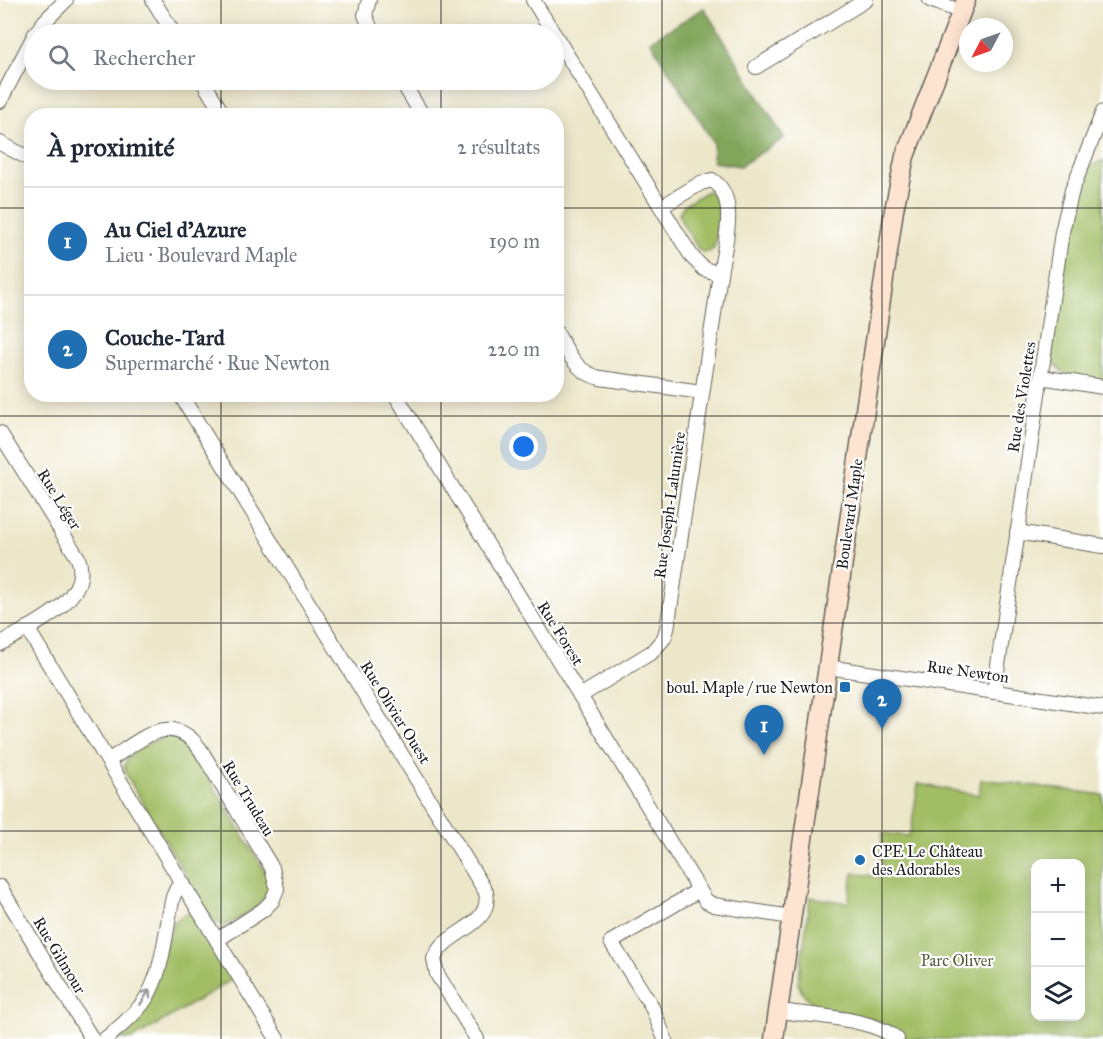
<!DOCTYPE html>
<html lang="fr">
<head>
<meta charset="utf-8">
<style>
	body { margin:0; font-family:"IM FELL Great Primer",serif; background:#f2f2f3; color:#1f2937 }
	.controls { position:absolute; right:18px; bottom:18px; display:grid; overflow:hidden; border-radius:12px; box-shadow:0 3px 15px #0003 }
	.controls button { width:54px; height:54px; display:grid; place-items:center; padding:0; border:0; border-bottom:2px solid #e0e1e3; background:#fff; color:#1f2937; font:30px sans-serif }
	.compass { position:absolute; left:959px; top:18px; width:54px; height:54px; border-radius:50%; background:#fff; box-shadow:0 3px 15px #0003; rotate:229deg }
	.you { position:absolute; left:524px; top:447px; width:21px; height:21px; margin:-15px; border:4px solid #fff; border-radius:50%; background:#1a73e8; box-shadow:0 0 0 9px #1a73e833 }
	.badge { display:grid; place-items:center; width:39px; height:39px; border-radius:50%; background:#1f6fb2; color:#fff; font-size:20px; font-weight:700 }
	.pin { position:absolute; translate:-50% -50px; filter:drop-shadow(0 2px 3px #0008) }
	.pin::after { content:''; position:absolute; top:32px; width:21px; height:18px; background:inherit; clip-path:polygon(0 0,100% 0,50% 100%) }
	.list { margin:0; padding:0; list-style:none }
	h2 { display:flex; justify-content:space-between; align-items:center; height:78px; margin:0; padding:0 24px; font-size:26px }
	h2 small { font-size:20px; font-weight:400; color:#747a83 }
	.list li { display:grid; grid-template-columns:39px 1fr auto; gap:18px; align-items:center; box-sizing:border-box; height:108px; padding:0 24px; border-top:2px solid #e0e1e3 }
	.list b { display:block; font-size:22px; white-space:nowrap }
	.list p { margin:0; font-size:20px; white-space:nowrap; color:#747a83 }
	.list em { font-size:20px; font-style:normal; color:#747a83 }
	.icon { flex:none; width:33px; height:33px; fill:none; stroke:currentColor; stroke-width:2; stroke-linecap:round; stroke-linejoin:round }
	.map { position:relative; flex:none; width:1103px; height:1039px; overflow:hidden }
	.search { position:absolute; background:#fff; box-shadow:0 3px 15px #0003; left:24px; top:24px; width:540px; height:66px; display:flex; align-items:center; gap:15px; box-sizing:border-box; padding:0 21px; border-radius:33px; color:#747a83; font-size:22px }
	.panel { position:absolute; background:#fff; box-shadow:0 3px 15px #0003; left:24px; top:108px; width:540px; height:294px; border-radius:24px }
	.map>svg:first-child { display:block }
	.green { fill:#a2be65; stroke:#5f6d40; stroke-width:1.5; fill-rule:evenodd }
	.forest { fill:#81a55a; stroke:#4e603b; stroke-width:1.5 }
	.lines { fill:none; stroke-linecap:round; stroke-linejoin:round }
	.street-casing { stroke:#656359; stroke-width:16 }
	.secondary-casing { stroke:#656359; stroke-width:21 }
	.street { stroke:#fff; stroke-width:14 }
	.secondary { stroke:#fde4d1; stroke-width:18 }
	.oneway { stroke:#999 }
	.grid { fill:none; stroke:#1c1c1c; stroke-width:1.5; stroke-opacity:0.55 }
	.poi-dot { fill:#1f6fb2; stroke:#fff; stroke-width:2 }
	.labels { text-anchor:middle; stroke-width:4.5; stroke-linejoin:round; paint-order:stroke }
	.street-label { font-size:16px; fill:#1c1c1c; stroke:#fff }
	.poi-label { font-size:16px; fill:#1c1c1c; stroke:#fff; text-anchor:end }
	.park-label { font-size:16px; fill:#525d39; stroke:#fff }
</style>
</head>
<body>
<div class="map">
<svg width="1103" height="1039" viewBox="0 0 1103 1039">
	<rect width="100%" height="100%" fill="#fff"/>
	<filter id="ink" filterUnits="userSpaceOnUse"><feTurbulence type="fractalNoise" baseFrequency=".0167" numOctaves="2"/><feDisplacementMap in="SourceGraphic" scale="12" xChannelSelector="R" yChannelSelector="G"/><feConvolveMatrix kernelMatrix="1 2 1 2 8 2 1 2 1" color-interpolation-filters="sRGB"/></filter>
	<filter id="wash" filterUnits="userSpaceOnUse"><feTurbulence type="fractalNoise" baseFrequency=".008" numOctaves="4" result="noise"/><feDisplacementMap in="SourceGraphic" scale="24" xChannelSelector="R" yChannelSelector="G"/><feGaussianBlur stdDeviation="1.35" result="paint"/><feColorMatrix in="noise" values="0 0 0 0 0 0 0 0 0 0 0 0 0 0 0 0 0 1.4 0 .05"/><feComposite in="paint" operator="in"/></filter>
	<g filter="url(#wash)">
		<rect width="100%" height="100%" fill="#ede7ca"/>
		<!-- green -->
		<g class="green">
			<path d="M 1103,160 L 1103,381 C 1081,377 1056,380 1051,353 L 1068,244 L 1073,216 L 1087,171 L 1091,166 Z"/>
			<path d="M 707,191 L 711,192 C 725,208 717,230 714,248 C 709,253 704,254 699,250 L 682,223 L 679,213 L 684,205 Z"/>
			<path d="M 167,736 L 177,737 L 191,749 L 266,873 C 268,879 270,886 268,892 C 264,905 235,922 223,926 L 212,919 L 128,778 C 126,773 123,768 125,763 C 128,751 156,740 167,736 Z"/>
			<path d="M 981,779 L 1103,795 L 1103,1039 L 908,1039 C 884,1016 851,1015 820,1008 C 810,1002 802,995 798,984 L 810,897 L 848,903 L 853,873 L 880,877 L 883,859 L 880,858 L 883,833 L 908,836 L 911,831 L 918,784 L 979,795 ZM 1036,864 L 1080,864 L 1080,1016 L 1036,1016 Z"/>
			<path d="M 190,913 L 194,917 L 233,979 L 133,1039 L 114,1039 L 138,1018 L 174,922 L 184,914 Z"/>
		</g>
		<!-- forest -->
		<path class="forest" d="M 704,8 L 784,138 L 740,166 L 713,162 L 713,142 L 650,41 Z"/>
	</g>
	<g filter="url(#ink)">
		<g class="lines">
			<defs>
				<g id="street">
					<path d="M 153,0 L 174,34"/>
					<path d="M 369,0 L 365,15 L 373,34"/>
					<path d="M 533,0 L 692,257 L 704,269 L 720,274 L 667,629 L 664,638 L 652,652 L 580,696"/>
					<path d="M 930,0 L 962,12"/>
					<path d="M 35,34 L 44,22 L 66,0"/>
					<path d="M 756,67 L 866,0"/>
					<path d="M 202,80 L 224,116"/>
					<path d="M 401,80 L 423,116"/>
					<path d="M 0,101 L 34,36"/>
					<path d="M 0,143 L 32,160"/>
					<path d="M 661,207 L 701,183 L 712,180 C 740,197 724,247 720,274"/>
					<path d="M 556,332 C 569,353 575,372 600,378 L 702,392"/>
					<path d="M 1041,377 L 1103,387"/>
					<path d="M 180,394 L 486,892 C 493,928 444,930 434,959 L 437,974 L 477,1039"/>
					<path d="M 395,394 L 706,901 L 714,905 L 791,917"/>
					<path d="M 0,433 L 78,558 C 94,601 28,627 0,644"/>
					<path d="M 1017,532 L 1103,546"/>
					<path d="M 27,628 L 277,1039"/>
					<path d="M 827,667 L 1103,708"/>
					<path d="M 994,692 L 1062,232 L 1072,190 L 1103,112"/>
					<path d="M 109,760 C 140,741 171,709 200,749 L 272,868 L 277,889 L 272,901 L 263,910 L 217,940"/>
					<path d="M 0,887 L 92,1039"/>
					<path d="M 778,1011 C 810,1015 873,1018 897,1039"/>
					<path d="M 105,1039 C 119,1028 135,1015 145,1000 C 164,971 165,931 173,897 L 177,888 L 183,884"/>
					<path d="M 665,1039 L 651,1005 L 611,942 L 699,890"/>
				</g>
				<path id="secondary" d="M 774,1039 L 894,210 L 905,156 L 966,0"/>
			</defs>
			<!-- street casing -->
			<use href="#street" class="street-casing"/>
			<!-- secondary casing -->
			<use href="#secondary" class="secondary-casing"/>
			<!-- street -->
			<use href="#street" class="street"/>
			<!-- secondary -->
			<use href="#secondary" class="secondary"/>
		</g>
		<!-- one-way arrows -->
		<defs><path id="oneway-shaft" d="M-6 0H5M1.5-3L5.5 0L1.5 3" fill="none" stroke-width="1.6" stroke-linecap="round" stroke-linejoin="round" transform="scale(1.5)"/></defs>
		<use class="oneway" href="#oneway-shaft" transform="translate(145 997) rotate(-58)"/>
	</g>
	<!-- grid -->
	<path class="grid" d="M 221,0 L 221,34M 441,0 L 441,34M 662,0 L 662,1039M 882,0 L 882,1039M 221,80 L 221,116M 441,80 L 441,116M 0,208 L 32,208M 556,208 L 1103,208M 221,394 L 221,1039M 441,394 L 441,1039M 0,416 L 1103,416M 0,623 L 1103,623M 0,831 L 1103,831"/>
	<!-- markers -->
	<g class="poi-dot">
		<rect x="839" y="681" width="12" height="12" rx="3"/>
		<circle cx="860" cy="860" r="6"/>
	</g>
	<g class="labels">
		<!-- street labels -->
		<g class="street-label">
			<text transform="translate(1021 397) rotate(-81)" y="6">Rue des Violettes</text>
			<text transform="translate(60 499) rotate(58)" y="6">Rue Léger</text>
			<text transform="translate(669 505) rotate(-82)" y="6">Rue Joseph-Lalumière</text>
			<text transform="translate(849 514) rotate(-82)" y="6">Boulevard Maple</text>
			<text transform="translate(561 633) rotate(58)" y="6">Rue Forest</text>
			<text transform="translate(968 671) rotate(8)" y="6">Rue Newton</text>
			<text transform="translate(396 712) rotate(58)" y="6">Rue Olivier Ouest</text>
			<text transform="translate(249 798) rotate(59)" y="6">Rue Trudeau</text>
			<text transform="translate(60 955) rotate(59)" y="6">Rue Gilmour</text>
		</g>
		<!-- poi labels -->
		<g class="poi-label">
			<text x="833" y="693">boul. Maple / rue Newton</text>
			<text x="872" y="857" text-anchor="start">CPE Le Château<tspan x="872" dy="18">des Adorables</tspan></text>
		</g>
		<!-- park labels -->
		<g class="park-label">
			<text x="957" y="966">Parc Oliver</text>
		</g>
	</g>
</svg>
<div class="controls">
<button>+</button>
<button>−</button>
<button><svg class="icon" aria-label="layers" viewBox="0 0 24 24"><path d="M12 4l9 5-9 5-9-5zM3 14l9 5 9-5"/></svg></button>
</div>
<svg class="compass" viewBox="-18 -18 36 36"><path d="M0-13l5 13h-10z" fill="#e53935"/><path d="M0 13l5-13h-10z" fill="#747a83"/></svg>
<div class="you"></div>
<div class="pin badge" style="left:764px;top:755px">1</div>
<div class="pin badge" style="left:882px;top:729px">2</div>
<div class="search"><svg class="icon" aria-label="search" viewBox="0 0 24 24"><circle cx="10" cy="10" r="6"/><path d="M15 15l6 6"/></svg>Rechercher</div>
<section class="panel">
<h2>À proximité<small>2 résultats</small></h2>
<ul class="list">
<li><span class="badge">1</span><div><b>Au Ciel d'Azure</b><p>Lieu · Boulevard Maple</p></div><em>190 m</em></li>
<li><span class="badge">2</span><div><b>Couche-Tard</b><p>Supermarché · Rue Newton</p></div><em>220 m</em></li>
</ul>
</section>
</div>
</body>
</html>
